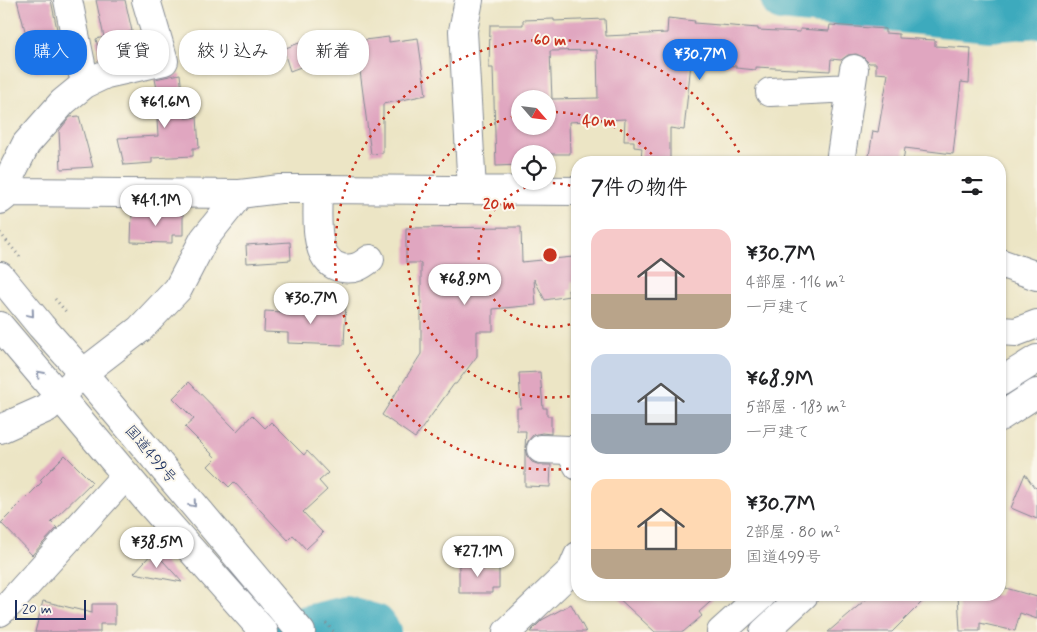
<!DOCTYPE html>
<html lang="ja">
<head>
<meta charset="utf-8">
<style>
	:root { --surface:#fff; --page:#f2f2f2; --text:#202124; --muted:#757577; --accent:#1a73e8 }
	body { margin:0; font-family:Mynerve,"Klee One",sans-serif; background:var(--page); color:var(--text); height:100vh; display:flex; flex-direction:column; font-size:19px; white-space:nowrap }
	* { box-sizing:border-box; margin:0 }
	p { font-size:16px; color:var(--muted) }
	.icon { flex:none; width:28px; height:28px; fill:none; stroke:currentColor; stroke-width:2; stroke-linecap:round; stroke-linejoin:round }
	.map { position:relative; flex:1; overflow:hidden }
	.side { position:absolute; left:571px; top:156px; width:435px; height:445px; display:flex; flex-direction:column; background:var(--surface); border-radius:20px; box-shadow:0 1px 4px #0004 }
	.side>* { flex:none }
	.top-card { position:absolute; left:15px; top:30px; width:475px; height:45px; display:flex; gap:10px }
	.needle { width:32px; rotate:118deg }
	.buttons { position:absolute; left:511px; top:90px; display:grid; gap:10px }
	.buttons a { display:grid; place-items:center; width:45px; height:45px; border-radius:50%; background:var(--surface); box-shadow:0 1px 4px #0004; font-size:25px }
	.scale { position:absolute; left:15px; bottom:12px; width:71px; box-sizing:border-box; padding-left:5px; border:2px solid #1b2f5e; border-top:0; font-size:14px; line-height:18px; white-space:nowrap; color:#1b2f5e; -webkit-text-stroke:4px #fbf7ec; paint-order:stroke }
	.price { position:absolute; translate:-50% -42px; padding:0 11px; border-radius:18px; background:#fff; color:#222; font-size:16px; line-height:32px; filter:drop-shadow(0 1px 2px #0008) }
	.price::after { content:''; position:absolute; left:50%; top:30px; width:15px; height:11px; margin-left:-8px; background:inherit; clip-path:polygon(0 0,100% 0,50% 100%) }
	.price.current { background:var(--accent); color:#fff }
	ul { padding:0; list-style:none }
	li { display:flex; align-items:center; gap:15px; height:125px; padding:0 20px }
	li span { display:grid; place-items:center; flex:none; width:140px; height:100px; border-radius:15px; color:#555 }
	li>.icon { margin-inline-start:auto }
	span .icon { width:60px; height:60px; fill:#fffc; stroke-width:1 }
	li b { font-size:21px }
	h2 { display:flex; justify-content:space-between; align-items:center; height:60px; padding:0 20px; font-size:21px }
	.chip { padding:0 18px; border-radius:20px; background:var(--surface); box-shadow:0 1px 4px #0004; font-size:18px; line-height:45px }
	.chip.current { background:var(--accent); color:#fff }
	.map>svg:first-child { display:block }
</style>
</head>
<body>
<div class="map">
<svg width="1037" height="632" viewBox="0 0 1037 632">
	<rect width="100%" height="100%" fill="#fbf7ec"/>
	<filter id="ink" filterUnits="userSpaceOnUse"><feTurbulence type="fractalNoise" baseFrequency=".02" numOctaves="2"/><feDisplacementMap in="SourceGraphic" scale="10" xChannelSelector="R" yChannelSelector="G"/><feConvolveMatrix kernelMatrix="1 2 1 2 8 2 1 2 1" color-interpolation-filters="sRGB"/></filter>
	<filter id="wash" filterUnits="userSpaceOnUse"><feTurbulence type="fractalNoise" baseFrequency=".0096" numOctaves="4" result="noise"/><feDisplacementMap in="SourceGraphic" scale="20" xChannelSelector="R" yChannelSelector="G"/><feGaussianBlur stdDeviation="1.12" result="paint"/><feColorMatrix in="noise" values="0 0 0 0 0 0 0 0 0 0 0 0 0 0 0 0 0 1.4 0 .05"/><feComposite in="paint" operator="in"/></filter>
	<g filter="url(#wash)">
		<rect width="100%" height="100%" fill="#ece5c5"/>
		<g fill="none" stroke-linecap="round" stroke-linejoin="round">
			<path stroke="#3eaabd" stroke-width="42" d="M782,0L990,21L1037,17
				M281,632L346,617L375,625L380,632"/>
		</g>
		<g id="blocks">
			<path fill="#e0a6c0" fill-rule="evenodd" d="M17,0H51L62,54L57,55L58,60L53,69L36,73Z
				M96,0H125L132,31L126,33L131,51L100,58L96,39L104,37Z
				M668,18L695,21L694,23L758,28V30L800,32V29L829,31L830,25L885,29V33L899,34V38L935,40V46L971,48L969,83L961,82L953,154L905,148L903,162H868L873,131L878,132L888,74L876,73V63H869L863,57L856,54L848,55L841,60L831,59L830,71L756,67V70L736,68V66L691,63L684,130L670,128V159H641L642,148L634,147V141H624L625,119L569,122L570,154H520V165L496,166L493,68H489L490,25H523V20L554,19V21L605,19L606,36L667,33ZM597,50L598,98L552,99L550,51ZM520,99H548V126H520Z
				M389,37V42L418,38L426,95L383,104V153L371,154L356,41Z
				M310,39L319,60L290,71L283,49Z
				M180,74L185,118L197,117L199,148H193V156L152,158V163L124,165L118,138L158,136L157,120L163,119L155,79Z
				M79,116L93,167L61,169L59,131L70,117Z
				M132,213L183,214V235H172V243L131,242Z
				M521,227L522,262L573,257L576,282H571L572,290H568L569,296L545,300L534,279L536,305L493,309V331H477V356L456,384H454L415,438L382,415L421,354V263H406V228Z
				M290,242L291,260L247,263L246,245Z
				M318,301L346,303L344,345L288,343V333L264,332L265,311L317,314Z
				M540,372L543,408H547V416H551V434L542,433L533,435L528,441L525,448L526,431H517V408H521L519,373Z
				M189,382L237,431L252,415L265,428L271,422L304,455L307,451L328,473L319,481L327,490L303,512L323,533L306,549L293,535L288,540L234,482L229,487L208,466L216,458L185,427L194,419L173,398Z
				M525,449L527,456L532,462L540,465H551L550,487L525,486Z
				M65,455L92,482L51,522L57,528L32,555L1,523L42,482L40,480Z
				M1025,474L1034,487L1037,488V519L1011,508Z
				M154,551L182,582L134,573Z
				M459,563H484V567L499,568V588H492V593H459Z
				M1002,587L1037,597V619L1020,613L1015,631L980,623V631H960L958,595H1000Z
				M615,595H718L699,612L702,616L683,632H655Z
				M871,595H929L892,632H828Z
				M43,601L92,613V604H115V624H100V632H35Z
				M571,604L586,632H530L542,620Z"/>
		</g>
	</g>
	<g filter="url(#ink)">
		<use href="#blocks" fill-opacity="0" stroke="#848a92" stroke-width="1"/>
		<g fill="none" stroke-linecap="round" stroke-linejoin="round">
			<g stroke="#848a92" stroke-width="30">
				<path id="minor" d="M68,0L85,84
					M469,0L463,31L472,190
					M770,92L851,88
					M840,162L854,69
					M318,189C318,212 311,262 342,268C355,270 361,266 370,259
					M10,192V176L26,144L63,102L85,84L106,74L164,61L146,0
					M0,200L10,192L240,194
					M1000,263L1037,276
					M1000,331L1016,332L1037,324
					M0,429L47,408L83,373L140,329L178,289L204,239L240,194L280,189H318L578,191
					M541,449L569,450L578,466
					M0,612L12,601L126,475
					M507,632L572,570L578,556"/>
			</g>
			<g stroke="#848a92" stroke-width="30">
				<path id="major" d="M1000,382L1037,359
					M1000,417L1037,393
					M721,632L762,595
					M764,632L804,595"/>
			</g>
			<g stroke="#848a92" stroke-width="30">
				<path id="highway" d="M0,276L41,326L83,373L301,632
					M0,326L147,500L264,632"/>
			</g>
			<path stroke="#848a92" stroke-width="3" stroke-dasharray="1 4" stroke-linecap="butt" d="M0,233L20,257
				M55,299L67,313
				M326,623L334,632"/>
			<use href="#minor" stroke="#fff" stroke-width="28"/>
			<use href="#major" stroke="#fff" stroke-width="28"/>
			<use href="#highway" stroke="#fff" stroke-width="28"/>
		</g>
		<defs><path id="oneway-chevron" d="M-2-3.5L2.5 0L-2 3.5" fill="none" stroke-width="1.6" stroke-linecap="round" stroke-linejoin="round" transform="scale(1.25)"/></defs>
		<g stroke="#8d97ae">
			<use href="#oneway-chevron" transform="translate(31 314) rotate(50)"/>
			<use href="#oneway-chevron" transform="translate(40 374) rotate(-131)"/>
			<use href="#oneway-chevron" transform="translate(193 504) rotate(50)"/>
		</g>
	</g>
	<g fill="none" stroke="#c8321e" stroke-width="2.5" stroke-dasharray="2.5 5">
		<path d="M577 322A72 72 0 1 1 577 188"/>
		<path d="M577 395A143 143 0 0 1 519 115M548 112A143 143 0 0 1 659 162"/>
		<path d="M576 468A215 215 0 1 1 744 162"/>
	</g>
	<g text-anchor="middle" stroke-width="4" stroke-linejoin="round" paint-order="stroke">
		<g font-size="15" fill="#1b2f5e" stroke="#fbf7ec">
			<text transform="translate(151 454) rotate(50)" y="5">国道499号</text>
		</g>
	</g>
	<circle cx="550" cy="255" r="8" fill="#c8321e" stroke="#fbf7ec" stroke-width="2.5"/>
	<g font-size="15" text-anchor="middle" font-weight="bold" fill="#c8321e" stroke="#fbf7ec" stroke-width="4" stroke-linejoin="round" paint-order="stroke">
		<text x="550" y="45">60 m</text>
		<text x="599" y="126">40 m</text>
		<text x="499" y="209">20 m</text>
	</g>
</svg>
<div class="buttons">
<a><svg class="needle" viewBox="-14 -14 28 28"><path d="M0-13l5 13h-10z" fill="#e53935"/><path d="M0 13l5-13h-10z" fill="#757577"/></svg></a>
<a><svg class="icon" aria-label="locate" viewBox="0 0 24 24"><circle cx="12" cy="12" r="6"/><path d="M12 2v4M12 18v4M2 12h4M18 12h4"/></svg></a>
</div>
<div class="scale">20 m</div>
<b class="price current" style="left:700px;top:81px">¥30.7M</b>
<b class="price" style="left:165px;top:129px">¥61.6M</b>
<b class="price" style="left:156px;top:227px">¥41.1M</b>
<b class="price" style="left:465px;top:306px">¥68.9M</b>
<b class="price" style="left:311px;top:325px">¥30.7M</b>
<b class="price" style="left:157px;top:569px">¥38.5M</b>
<b class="price" style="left:478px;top:578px">¥27.1M</b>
<div class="top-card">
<a class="chip current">購入</a>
<a class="chip">賃貸</a>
<a class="chip">絞り込み</a>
<a class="chip">新着</a>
</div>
<section class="side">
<h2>7件の物件<svg class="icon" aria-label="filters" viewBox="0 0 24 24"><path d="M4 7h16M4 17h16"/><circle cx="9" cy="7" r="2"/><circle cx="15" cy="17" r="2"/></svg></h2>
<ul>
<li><span style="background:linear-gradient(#f6c9c9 65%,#b9a48a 0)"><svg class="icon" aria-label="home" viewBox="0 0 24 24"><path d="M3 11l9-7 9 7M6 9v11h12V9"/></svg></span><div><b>¥30.7M</b><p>4部屋 · 116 m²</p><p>一戸建て</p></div></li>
<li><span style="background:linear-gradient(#c9d6e8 60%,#9aa5b1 0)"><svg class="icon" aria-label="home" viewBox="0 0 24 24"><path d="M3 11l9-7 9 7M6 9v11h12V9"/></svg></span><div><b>¥68.9M</b><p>5部屋 · 183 m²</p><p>一戸建て</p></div></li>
<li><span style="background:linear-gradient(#ffd9b3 70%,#b9a48a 0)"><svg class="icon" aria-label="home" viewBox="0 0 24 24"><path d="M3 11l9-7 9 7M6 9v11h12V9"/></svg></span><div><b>¥30.7M</b><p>2部屋 · 80 m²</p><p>国道499号</p></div></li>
</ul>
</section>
</div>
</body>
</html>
